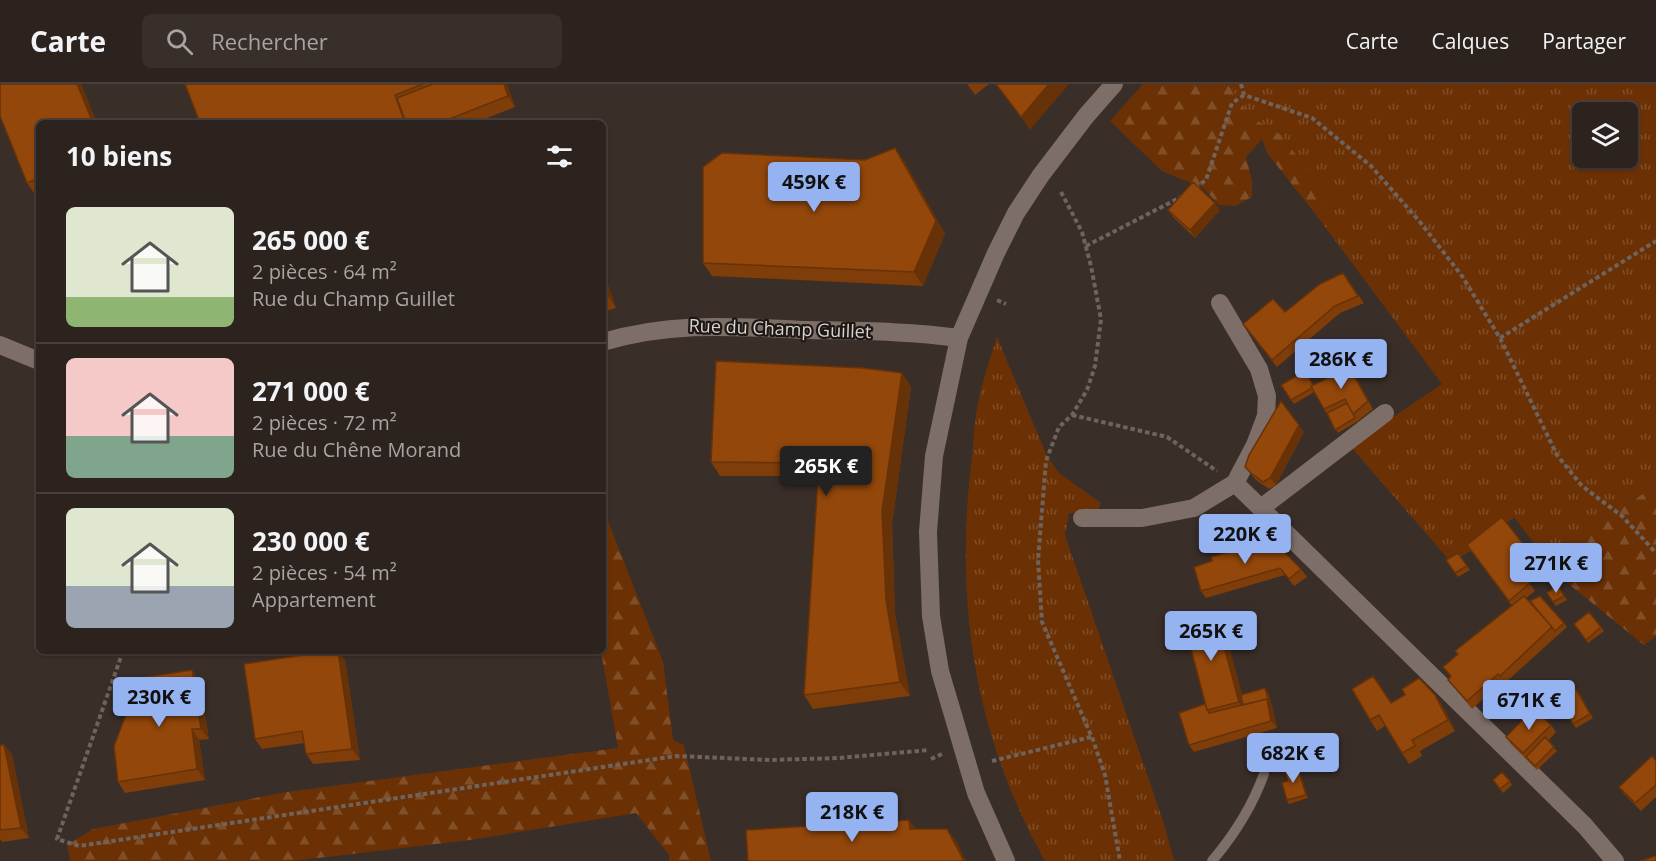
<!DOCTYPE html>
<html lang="fr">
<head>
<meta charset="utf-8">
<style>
	:root { --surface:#2c221e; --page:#382f2b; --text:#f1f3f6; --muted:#a6a4a4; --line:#483f3c; --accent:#95b2f1 }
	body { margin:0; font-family:"Open Sans",sans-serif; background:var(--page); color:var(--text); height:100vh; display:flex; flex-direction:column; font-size:22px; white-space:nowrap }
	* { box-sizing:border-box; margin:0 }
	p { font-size:20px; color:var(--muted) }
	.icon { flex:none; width:33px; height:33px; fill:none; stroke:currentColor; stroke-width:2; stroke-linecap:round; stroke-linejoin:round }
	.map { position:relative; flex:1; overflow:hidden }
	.drawer { position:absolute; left:36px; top:36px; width:570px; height:534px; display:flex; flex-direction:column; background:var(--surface); border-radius:9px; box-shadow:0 2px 4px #0004,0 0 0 2px var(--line) }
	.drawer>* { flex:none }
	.controls { position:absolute; left:1572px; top:18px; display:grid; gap:12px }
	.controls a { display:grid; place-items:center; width:66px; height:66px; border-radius:9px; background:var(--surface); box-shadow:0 2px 4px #0004,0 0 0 2px var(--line); font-size:30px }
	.price { position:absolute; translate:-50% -51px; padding:0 14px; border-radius:6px; background:var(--accent); color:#111; font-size:20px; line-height:39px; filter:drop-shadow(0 2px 3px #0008) }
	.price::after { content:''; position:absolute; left:50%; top:36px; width:18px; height:14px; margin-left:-9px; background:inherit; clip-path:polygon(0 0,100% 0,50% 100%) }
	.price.on { background:#222; color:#fff }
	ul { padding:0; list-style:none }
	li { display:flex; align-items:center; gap:18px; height:150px; padding:0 30px }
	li+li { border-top:2px solid var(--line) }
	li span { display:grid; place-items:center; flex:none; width:168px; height:120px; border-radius:9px; color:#555 }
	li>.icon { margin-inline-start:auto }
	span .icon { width:72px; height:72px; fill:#fffc; stroke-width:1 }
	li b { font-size:26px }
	h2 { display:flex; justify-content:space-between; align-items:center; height:72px; padding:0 30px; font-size:26px }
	header { display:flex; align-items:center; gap:36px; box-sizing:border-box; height:84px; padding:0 30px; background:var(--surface); border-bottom:2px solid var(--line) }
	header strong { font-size:28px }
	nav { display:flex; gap:33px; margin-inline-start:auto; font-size:21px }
	.search { width:420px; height:54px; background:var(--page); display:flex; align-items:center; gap:15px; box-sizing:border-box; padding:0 21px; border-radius:9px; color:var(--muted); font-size:22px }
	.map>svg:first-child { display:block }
</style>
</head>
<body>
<header>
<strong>Carte</strong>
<div class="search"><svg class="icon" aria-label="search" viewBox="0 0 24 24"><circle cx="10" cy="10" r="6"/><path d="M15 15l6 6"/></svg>Rechercher</div>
<nav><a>Carte</a><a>Calques</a><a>Partager</a></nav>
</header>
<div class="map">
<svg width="1656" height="777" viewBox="0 0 1656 777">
	<defs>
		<pattern id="grass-tufts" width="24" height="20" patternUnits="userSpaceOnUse" patternTransform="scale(1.5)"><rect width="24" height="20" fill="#6b3105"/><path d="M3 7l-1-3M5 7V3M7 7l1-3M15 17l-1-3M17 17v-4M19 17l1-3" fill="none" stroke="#804e28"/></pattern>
		<pattern id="forest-firs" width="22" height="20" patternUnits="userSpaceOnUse" patternTransform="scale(1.5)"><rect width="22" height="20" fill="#6b3105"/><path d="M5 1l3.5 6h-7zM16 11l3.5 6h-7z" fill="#804e28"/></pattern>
	</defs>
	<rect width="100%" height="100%" fill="#3a2e28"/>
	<path fill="url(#grass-tufts)" fill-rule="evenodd" d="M1228,0H1656V401L1593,444L1560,493L1514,433L1471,467L1450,477L1350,362L1442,300L1317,132L1332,118L1281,51L1250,32ZM1582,28H1628V74H1582Z
		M997,253L1047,372L1059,389L1101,419L1096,430L1069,429L1065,451L1164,740L1174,777H1045C974,651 954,516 972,373C974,352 975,330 980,310C984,291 991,272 997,253Z"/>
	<path fill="url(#forest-firs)" d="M1143,0H1228L1250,32L1281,51L1332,118L1317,132L1267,69L1262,55L1246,73L1252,97V113L1235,122L1219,121L1203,104L1162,87L1110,37Z
		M1656,401V552L1644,561L1560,493L1593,444Z
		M603,424L663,578L673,656L684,661L711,777H669V771L636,729L470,756L293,777H70L67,761L93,745L287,708L618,664L601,567Z"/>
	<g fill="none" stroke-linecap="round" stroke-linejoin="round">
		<path stroke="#6e635d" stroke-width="4" stroke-dasharray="4.5 3" stroke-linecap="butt" d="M1241,0L1244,11L1312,34L1371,82L1420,138L1462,192L1500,254L1557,371L1582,402L1622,432L1656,469
			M1195,104L1206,96L1232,19L1244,11
			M1061,108L1082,148L1091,182L1101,235L1095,282L1087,306L1072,331L1059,343L1046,377L1038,476L1042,538L1093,656L1105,691L1120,777
			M1086,162L1181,113
			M997,216L1006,220
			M1500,254L1656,157
			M1072,331L1167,353L1217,387
			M123,567L57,755L79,762L676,672L770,676L839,674L929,666
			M931,675L944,669
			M992,677L1091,653"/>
		<path stroke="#7d6f67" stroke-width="10" d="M1212,777C1235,750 1252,723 1264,690"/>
		<path stroke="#7d6f67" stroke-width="18" d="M603,258C673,237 736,243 808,246C858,247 909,247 959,254
			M0,261L39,277
			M1235,399L1585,742L1615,777
			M1261,424L1385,329
			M1082,434H1142L1194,424L1235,399L1255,361L1266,332L1267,312L1259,285L1220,219
			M1006,777L976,709L940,587L931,532L928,448L934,372L959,254L996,169L1016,129L1041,91L1086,32L1114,0"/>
	</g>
	<path fill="#7e3d09" d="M0,0H81L97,39H39V111L36,112L27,99L0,32Z
		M185,0H507L515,23L474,39H200Z
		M967,0H989L975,11Z
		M865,76L904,77L945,150L923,202L712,192L703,179Z
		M1168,126H1220L1195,154L1173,133Z
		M603,187L616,224L603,228Z
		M1343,189L1364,219L1340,229L1277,283L1243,240L1285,228Z
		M1347,279L1352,286L1373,325L1358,337L1338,349L1314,308L1294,320L1281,301L1314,300L1334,291Z
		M902,289L911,303L892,440L895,529L910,612L813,625L804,611L818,392H720L711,378Z
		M1281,317L1304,348L1276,401L1269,405L1256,396L1245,383Z
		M1502,433L1528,467L1515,478L1535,507L1526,514L1531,519L1564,539L1567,543L1505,599L1503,597L1472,625L1448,596L1451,593L1443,583L1458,571L1455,567L1512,522L1467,461Z
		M1458,469L1470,486L1458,493L1446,476Z
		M1212,477L1301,485L1307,493L1294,502L1285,491L1206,514L1201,507Z
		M1558,501L1567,516L1556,522L1547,509Z
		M1589,528L1604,547L1588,559L1574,540Z
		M1215,529L1223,540L1242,611L1268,608L1272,622L1277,644L1194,668L1189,661L1205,620Z
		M345,576L360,676L313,680L306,670L304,659L262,665L255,655Z
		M192,586L199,597L209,655L199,656L205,696L125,709L118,698Z
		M1577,605L1593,634L1576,644L1573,640Z
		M1435,611L1442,621L1455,647L1420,667L1422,672L1409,680L1385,642L1377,647L1370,636L1391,619Z
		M1551,641L1556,648L1548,657L1557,667L1537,686L1511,660L1506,653Z
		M0,661H4L12,671L29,754L2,758L0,755Z
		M1656,677V713L1641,727L1624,710L1619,703Z
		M1299,685L1308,714L1289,720L1287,716L1288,697Z
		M1493,696L1510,697L1512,701L1503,709Z"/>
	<path fill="#673208" d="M77,0H81L97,39H93Z
		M504,0H507L515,23L508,12Z
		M1049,0H1069L1030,46L1021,33Z
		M895,64L904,77L945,150L923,202L914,188Z
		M1215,119L1220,126L1195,154L1190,146Z
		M603,187L616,224L606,210L603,201Z
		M1347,279L1352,286L1373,325L1368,317Z
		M902,289L911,303L892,440L895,529L910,612L900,598L886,516L882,427Z
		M1299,341L1304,348L1276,401L1270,394Z
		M1215,529L1223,540L1246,625H1244L1239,618Z
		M338,567L345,576L360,676L352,665Z
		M192,586L199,597L209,655L201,645Z
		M1265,604L1268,608L1272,622L1277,644L1271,637Z
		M1435,611L1442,621L1455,647L1448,636Z
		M192,645L199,656L205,696L197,685Z
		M4,661L12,671L29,754L21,744Z
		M1297,681L1299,685L1308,714L1306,711Z
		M909,736L919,749L910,745Z
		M947,745L957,758L966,777H964Z"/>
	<path fill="#93470b" stroke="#673208" stroke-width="1.5" d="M0,0H77L93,39H39V94L27,99L0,32Z
		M185,0H423L395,11L405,39H200Z
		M433,0H504L508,12L439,39H406L397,14Z
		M996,0H1049L1021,33Z
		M895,64L936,137L914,188L703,179V83L722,69L865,76Z
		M1193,98L1215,119L1190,146L1168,126Z
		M1343,189L1358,212L1335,222L1272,276L1243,240L1273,215L1285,228L1320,200Z
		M603,201L606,210L603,211Z
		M716,277L863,284L902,289L882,427L886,516L900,598L804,611L819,379L711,378Z
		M1347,279L1368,317L1353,330L1345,315L1324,325L1311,302L1334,291L1331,287Z
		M1305,287L1313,301L1311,302L1312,304L1291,316L1281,301Z
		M1281,317L1299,341L1270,394L1263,398L1251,389L1245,383L1249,371Z
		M1347,319L1355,334L1335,346L1327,329Z
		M1502,433L1523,460L1510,471L1530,499L1509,517L1467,461Z
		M1271,455L1301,485L1289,495L1280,484L1201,507L1194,483L1212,477L1211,473Z
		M1458,469L1467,482L1455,489L1446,476Z
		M1558,501L1564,512L1553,518L1547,509Z
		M1524,512L1552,543L1500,592L1498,590L1467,617L1448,596L1451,592L1443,583L1458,570L1455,567Z
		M1540,512L1564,539L1555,547L1530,517Z
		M1589,528L1601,543L1586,556L1574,540Z
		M1215,529L1239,618L1207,626L1184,538Z
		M329,567H338L352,665L306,670L302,647L255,655L244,580Z
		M192,586L201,645H192L197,685L118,698L114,662L140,594Z
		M1373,592L1391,619L1405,611L1402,605L1419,594L1435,611L1448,636L1412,656L1415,662L1402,669L1379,631L1370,636L1352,605Z
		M1574,602L1590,630L1573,640L1557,612Z
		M1265,604L1269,618L1267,615L1243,621L1241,611Z
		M1267,615L1271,637L1189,661L1179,629L1205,620L1207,626H1208L1209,629Z
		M1534,624L1551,641L1523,669L1506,653Z
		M1545,653L1554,663L1535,682L1526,673Z
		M0,661H4L21,744L0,746Z
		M1652,672L1656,677V701L1635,719L1619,703Z
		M1297,681L1306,711L1287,716L1282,699L1288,697L1284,685Z
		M1502,688L1510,697L1500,705L1493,696Z
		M909,736L910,745H947L964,777H748L746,746Z
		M1656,772V777H1640Z"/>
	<g text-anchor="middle" stroke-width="4.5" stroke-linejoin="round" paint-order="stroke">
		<g font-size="18" fill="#dad2cd" stroke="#1d1815">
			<text transform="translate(780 245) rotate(2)" y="6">Rue du Champ Guillet</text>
		</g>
	</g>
</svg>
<div class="controls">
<a><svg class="icon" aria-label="layers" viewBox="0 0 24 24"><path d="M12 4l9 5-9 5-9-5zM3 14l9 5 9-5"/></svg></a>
</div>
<b class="price" style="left:814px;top:129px">459K €</b>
<b class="price" style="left:1341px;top:306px">286K €</b>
<b class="price on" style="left:826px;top:413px">265K €</b>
<b class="price" style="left:1245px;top:481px">220K €</b>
<b class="price" style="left:1556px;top:510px">271K €</b>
<b class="price" style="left:1211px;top:578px">265K €</b>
<b class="price" style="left:159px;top:644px">230K €</b>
<b class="price" style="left:1529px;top:647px">671K €</b>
<b class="price" style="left:1293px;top:700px">682K €</b>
<b class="price" style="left:852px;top:759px">218K €</b>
<section class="drawer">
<h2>10 biens<svg class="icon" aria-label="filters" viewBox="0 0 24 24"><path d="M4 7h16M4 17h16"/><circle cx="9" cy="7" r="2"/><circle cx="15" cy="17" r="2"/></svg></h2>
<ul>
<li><span style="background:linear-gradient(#dfe7d0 75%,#8fb573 0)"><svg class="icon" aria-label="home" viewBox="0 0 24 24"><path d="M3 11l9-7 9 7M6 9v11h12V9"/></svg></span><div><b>265 000 €</b><p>2 pièces · 64 m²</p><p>Rue du Champ Guillet</p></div></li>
<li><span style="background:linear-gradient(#f6c9c9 65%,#7fa58c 0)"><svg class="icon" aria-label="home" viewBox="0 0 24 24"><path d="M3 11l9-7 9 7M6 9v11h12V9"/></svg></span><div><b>271 000 €</b><p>2 pièces · 72 m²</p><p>Rue du Chêne Morand</p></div></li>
<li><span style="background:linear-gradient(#dfe7d0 65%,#9aa5b1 0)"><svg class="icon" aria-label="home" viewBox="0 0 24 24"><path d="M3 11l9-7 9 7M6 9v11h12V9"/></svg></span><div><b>230 000 €</b><p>2 pièces · 54 m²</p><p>Appartement</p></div></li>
</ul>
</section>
</div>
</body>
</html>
